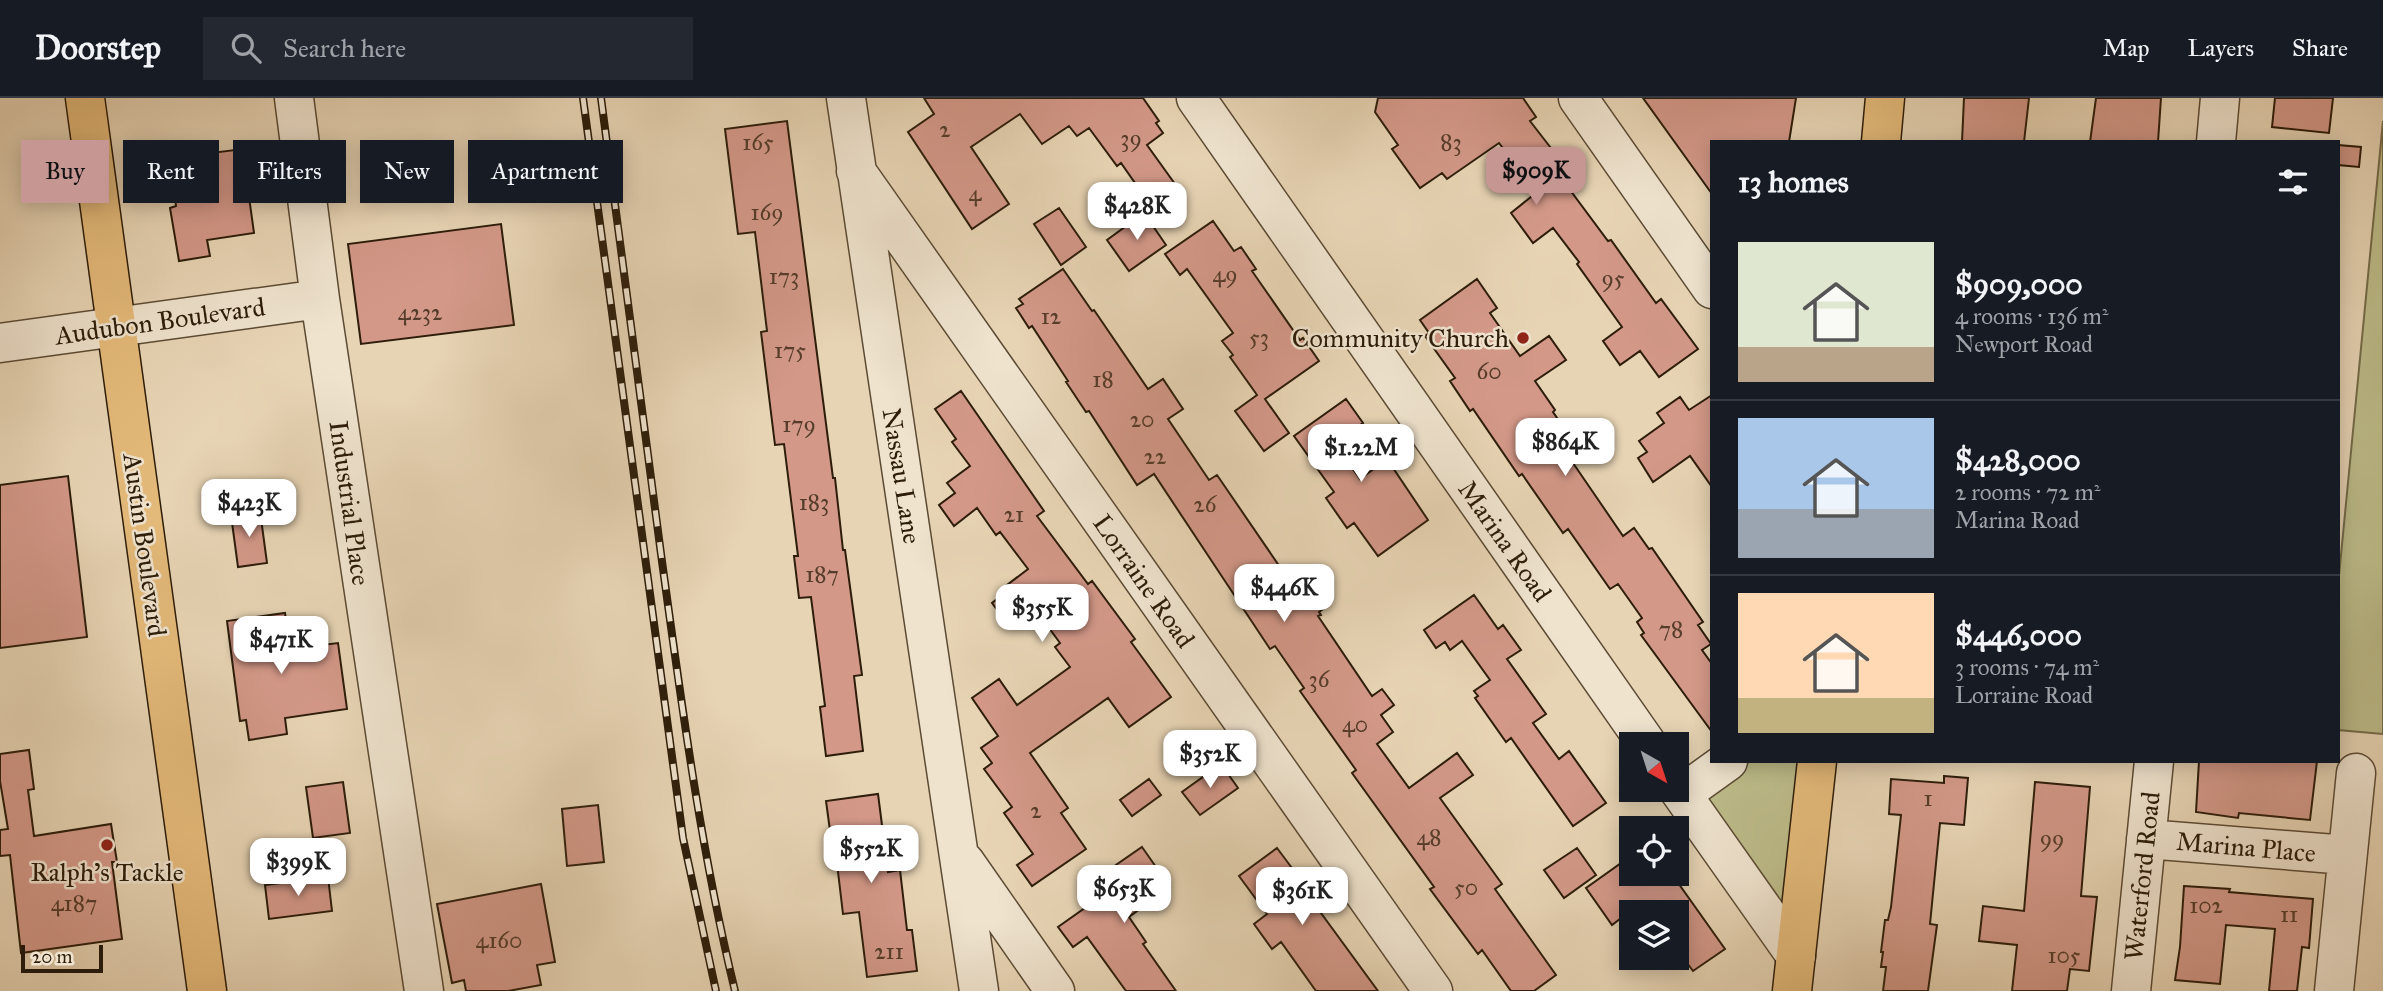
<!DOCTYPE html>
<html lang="en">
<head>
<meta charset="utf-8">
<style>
	:root { --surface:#171b24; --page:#242831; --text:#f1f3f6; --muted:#9ea1a6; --line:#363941; --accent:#c59692 }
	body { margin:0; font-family:"IM FELL Great Primer",serif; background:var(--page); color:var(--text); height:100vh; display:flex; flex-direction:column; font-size:26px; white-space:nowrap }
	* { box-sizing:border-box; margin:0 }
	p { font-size:23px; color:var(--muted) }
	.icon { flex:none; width:38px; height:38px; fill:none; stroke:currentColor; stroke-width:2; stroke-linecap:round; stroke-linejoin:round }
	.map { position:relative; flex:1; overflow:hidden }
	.sheet { position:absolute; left:1710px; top:42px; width:630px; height:623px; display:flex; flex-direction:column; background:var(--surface); border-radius:0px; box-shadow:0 4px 18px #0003 }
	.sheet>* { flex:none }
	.banner { position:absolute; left:21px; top:42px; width:665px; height:63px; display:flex; gap:14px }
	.needle { width:46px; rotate:141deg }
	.buttons { position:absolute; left:1619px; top:634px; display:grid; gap:14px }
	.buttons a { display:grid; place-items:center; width:70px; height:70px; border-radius:0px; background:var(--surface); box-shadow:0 4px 18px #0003; font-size:35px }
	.scale { position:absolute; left:21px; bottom:18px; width:82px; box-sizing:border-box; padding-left:7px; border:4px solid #2d1d0a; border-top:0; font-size:19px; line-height:24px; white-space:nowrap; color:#2d1d0a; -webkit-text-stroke:5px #efe3ce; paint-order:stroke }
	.price { position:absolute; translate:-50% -60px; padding:0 16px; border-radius:14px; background:#fff; color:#222; font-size:23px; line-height:46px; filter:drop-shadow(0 2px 4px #0008) }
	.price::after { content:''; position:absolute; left:50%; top:42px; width:21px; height:16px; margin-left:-10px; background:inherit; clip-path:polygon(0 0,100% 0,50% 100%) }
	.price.selected { background:var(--accent); color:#111 }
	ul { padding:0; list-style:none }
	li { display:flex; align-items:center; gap:21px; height:175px; padding:0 28px }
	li+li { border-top:2px solid var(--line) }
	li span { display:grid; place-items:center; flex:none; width:196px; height:140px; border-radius:0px; color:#555 }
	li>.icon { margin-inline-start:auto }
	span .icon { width:84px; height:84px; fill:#fffc; stroke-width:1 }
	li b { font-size:30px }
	h2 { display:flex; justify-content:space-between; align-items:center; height:84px; padding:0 28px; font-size:30px }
	.tag { padding:0 24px; border-radius:0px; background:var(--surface); box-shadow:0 4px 18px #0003; font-size:24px; line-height:63px }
	.tag.selected { background:var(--accent); color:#111 }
	header { display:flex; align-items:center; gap:42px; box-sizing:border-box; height:98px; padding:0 35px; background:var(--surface); border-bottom:2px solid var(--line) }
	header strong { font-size:33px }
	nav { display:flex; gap:38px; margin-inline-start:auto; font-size:24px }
	.search { width:490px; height:63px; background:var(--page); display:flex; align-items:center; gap:18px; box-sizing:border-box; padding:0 24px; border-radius:0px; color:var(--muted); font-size:26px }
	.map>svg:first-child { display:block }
</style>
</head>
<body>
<header>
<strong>Doorstep</strong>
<div class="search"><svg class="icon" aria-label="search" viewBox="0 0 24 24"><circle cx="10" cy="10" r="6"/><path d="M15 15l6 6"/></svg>Search here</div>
<nav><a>Map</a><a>Layers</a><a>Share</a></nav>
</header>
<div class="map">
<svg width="2383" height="893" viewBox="0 0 2383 893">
	<rect width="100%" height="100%" fill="#e7d4b4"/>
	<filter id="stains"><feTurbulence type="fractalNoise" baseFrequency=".00286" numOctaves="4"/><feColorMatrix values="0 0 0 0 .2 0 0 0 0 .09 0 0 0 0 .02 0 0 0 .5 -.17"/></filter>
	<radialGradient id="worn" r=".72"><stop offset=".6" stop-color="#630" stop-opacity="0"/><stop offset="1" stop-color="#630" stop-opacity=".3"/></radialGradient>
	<path fill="#bcbb89" stroke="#746c4a" stroke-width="2" d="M2383,23V636L2338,632V488Z
		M1746,663H1807L1788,829L1694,699Z"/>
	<path fill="#d39888" stroke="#2d1d0a" stroke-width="2" d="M924,0H1143L1159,23L1156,25L1163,35L1147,47L1175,86L1149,105L1121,65L1117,68L1089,30L1077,38L1069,28L1042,46L1020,16L971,49L1009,106L972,131L908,34L934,16Z
		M1378,0H1523L1536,19L1530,23L1561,63L1553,69L1608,143L1611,142L1656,205L1661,201L1698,251L1659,279L1640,253L1620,267L1603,243L1622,229L1577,166L1579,164L1553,130L1533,145L1511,115L1537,94L1499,45L1447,81L1442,75L1420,90L1392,51L1398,47L1375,14Z
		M1643,0H1796L1789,44H1712V96Z
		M1964,0H2029L2024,44H1962Z
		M2096,0H2161L2158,44H2090Z
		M2275,0H2333L2329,35L2272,29Z
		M787,23L833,380H835L843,452H845L862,577L854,578L863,653L826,658L820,609L825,608L811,499L799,500L794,458H798L784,346L775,347L761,234L767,233L755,134L738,136L725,31Z
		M2338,47L2361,49L2359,69L2338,67Z
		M243,51L246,77L255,76L258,98L249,99L254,135L207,142L210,158L179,163L170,110L176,108L170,60Z
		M1059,110L1086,149L1061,167L1034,126Z
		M1144,115L1166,147L1129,173L1107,142Z
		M1213,123L1234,153L1241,149L1256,171L1252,173L1300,242L1303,240L1319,263L1265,301L1289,335L1264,353L1235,313L1257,297L1230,259L1233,257L1222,243L1233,235L1187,171L1180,177L1165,156Z
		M501,126L514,227L361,246L348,146Z
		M1063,171L1092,213L1094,212L1148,291L1163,281L1183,311L1168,321L1209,382L1217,377L1295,491L1300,487L1306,495L1316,488L1329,507L1319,514L1321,517L1318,518L1372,598L1382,591L1394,607L1381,617L1393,634L1377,646L1409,690L1457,655L1473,677L1440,700L1502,786L1495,791L1556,877L1534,893H1511L1482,852L1478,856L1430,791L1434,789L1352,675L1356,672L1300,593L1304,590L1275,548L1270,551L1154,376L1137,387L1089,313L1086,314L1066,284L1068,283L1032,228L1029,230L1016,210L1023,206L1019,201Z
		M1477,181L1497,210L1490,215L1520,258L1549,238L1566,262L1535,283L1555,312L1553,314L1583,357L1573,365L1623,438L1634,430L1649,451L1652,450L1703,524L1698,527L1711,546L1702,552L1712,566V634L1641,537L1644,535L1637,524L1642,520L1618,486L1610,491L1568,431L1563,435L1522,376L1519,378L1473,311L1470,313L1450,283L1455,280L1425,238L1429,235L1420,222Z
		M961,293L1044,413L1037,418L1088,486L1092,483L1135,541L1131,544L1171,599L1129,629L1108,600L1030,655L1068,710L1061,715L1086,751L1032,788L1017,767L1033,756L1004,715L1012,709L984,671L992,665L981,650L998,638L972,600L999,581L1017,607L1070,569L1055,549L1060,545L1035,511L1010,529L992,505L1010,491L1007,487L1028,471L1000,434L996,437L977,410L954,428L939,407L955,395L947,385L970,368L952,344L956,341L935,311Z
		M1712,297V389L1690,358L1653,384L1638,360L1647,354L1639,343L1664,325L1657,315L1680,299L1689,312Z
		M1346,301L1363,325L1334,345L1360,381L1387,361L1428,422L1378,458L1354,425L1347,430L1326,400L1334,394L1294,338Z
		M68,378L87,539L0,550V387Z
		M260,413L267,465L238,469L231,417Z
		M1474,497L1498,531L1503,527L1521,552L1507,561L1546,616L1533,625L1559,661L1569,653L1606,705L1573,728L1511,640L1506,644L1475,600L1478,598L1474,593L1490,582L1462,543L1450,552L1445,544L1436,550L1424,532Z
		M285,515L290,551L338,545L347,611L285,620L287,636L249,642L246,622L240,623L227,523Z
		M29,652L34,691L28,692L34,738L111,726L117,764H112L122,841L21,855L10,757L0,758V732L8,731L0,683V656Z
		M2199,663H2317L2310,722L2239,715L2238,720L2196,714Z
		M1221,666L1238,690L1200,717L1182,694Z
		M1944,678L1968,680L1964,727L1940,725L1930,826L1937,827L1928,893H1883L1886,869H1881L1883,854H1881L1885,822H1888L1891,809L1901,717L1889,716L1891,681L1944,685Z
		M1149,681L1161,697L1132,718L1120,702Z
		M343,684L350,735L313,740L306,689Z
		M2035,684L2090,689L2081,798L2097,799L2089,873L2070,871L2067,893H2012L2017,847L1979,843L1983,808L2024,813Z
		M878,696L888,774L900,772L907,832H912L917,873L867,879L859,814L843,816L834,740H831L826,703Z
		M598,707L604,764L567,768L562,711Z
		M1142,749L1170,789L1129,819L1146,844L1143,846L1176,893H1126L1087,839L1073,849L1058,829L1123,783L1113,769Z
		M1277,750L1324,813L1321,815L1378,893H1316L1281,844L1272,851L1254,826L1267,816L1239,778Z
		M1577,750L1596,777L1564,800L1544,772Z
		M1631,758V775H1671L1725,851L1693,873L1676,850V814H1629L1612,827L1586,790Z
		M328,779L332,813L269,821L265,787Z
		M541,786L555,864L537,867L541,887L508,893H466L464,882L452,885L437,806Z
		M2184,788L2230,791L2229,794L2313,801L2309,850L2302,849L2297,893H2269L2275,831L2226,827L2220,886L2175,882L2180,849Z"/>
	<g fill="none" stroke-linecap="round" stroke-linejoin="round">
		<g stroke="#5c4b34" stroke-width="41">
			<path id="minor" d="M294,0L320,201L424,893
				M846,0L979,893
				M1196,0L1647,646
				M1578,0L1712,191
				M2216,44L2220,0
				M856,73L1433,893
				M0,245L320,201
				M1676,688L1796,858
				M1682,696L1728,663
				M2146,741L2347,757
				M965,764L1055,893
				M2131,893L2154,663
				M2334,893L2356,675"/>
		</g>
		<g stroke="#2d1d0a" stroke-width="41">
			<path id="major" d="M85,0L207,893
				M1881,44L1885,0
				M1792,893L1817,663"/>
		</g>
		<use href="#minor" stroke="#efe3ce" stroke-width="38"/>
		<use href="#major" stroke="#e4ba7a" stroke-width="38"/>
		<g stroke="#2d1d0a" stroke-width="8">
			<path id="rail" d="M583,0L683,740L716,893
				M601,0C621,152 641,304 661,456C681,602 700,749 735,893"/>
		</g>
		<use href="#rail" stroke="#efe3ce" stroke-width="5" stroke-dasharray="16" stroke-linecap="butt"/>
	</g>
	<g fill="#8f2418" stroke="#efe3ce" stroke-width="2.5">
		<circle cx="1523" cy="240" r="7"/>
		<circle cx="107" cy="747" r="7"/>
	</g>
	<g text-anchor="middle" stroke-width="5" stroke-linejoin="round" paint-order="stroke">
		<g font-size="23" fill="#563c2a">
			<text x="945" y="39">2</text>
			<text x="1131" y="48">39</text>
			<text x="758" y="52">165</text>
			<text x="1451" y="52">83</text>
			<text x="975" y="103">4</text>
			<text x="767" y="122">169</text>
			<text x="1225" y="184">49</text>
			<text x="784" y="186">173</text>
			<text x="1613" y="188">95</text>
			<text x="420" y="222">4232</text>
			<text x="1051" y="226">12</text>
			<text x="1259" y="247">53</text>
			<text x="790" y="260">175</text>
			<text x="1489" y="281">60</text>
			<text x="1103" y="289">18</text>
			<text x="1142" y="329">20</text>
			<text x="799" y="334">179</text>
			<text x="1155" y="366">22</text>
			<text x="814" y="412">183</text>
			<text x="1205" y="414">26</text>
			<text x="1014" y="424">21</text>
			<text x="822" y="484">187</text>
			<text x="1671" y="539">78</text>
			<text x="1319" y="589">36</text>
			<text x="1355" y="634">40</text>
			<text x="1928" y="708">1</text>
			<text x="1036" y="720">2</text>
			<text x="1429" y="747">48</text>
			<text x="2052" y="748">99</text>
			<text x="1466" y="797">50</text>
			<text x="74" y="813">4187</text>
			<text x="2206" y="815">102</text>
			<text x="2289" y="824">11</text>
			<text x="499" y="850">4160</text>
			<text x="889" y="861">211</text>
			<text x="2064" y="865">105</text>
		</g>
		<g font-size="26" fill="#2d1d0a" stroke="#efe3ce">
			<text transform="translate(160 223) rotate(-8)" y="9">Audubon Boulevard</text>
			<text transform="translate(902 378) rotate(81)" y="9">Nassau Lane</text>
			<text transform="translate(350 405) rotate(82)" y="9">Industrial Place</text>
			<text transform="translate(1505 443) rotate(55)" y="9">Marina Road</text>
			<text transform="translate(145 447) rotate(82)" y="9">Austin Boulevard</text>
			<text transform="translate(1144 483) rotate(55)" y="9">Lorraine Road</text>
			<text transform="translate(2246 749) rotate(5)" y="9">Marina Place</text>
			<text transform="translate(2142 778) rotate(-84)" y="9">Waterford Road</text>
		</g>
		<g font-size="26" fill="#2d1d0a" stroke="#efe3ce" text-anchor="end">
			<text x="1509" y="249">Community Church</text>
			<text x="107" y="783" text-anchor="middle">Ralph's Tackle</text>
		</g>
	</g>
	<rect width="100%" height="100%" filter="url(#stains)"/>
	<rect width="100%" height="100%" fill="url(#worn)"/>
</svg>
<div class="buttons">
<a><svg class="needle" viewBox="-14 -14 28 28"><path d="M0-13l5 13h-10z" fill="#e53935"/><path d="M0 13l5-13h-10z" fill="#9ea1a6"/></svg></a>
<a><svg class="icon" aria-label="locate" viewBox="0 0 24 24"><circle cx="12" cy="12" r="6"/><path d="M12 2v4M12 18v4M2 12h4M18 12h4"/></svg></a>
<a><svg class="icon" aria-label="layers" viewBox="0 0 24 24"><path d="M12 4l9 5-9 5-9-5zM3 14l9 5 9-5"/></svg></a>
</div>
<div class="scale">20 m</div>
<b class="price selected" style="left:1536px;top:109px">$909K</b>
<b class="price" style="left:1137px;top:144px">$428K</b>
<b class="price" style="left:1565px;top:380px">$864K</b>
<b class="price" style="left:1361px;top:386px">$1.22M</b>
<b class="price" style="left:249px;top:441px">$423K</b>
<b class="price" style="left:1284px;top:526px">$446K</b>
<b class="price" style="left:1042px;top:546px">$355K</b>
<b class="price" style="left:281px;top:578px">$471K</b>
<b class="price" style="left:1210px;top:692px">$352K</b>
<b class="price" style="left:871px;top:787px">$552K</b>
<b class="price" style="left:298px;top:800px">$399K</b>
<b class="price" style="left:1124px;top:827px">$653K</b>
<b class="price" style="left:1302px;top:829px">$361K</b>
<div class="banner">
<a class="tag selected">Buy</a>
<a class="tag">Rent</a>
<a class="tag">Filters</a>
<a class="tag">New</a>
<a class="tag">Apartment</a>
</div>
<section class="sheet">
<h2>13 homes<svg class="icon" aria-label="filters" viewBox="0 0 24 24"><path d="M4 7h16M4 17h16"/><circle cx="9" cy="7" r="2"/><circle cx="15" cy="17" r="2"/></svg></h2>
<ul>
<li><span style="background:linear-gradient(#dfe7d0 75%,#b9a48a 0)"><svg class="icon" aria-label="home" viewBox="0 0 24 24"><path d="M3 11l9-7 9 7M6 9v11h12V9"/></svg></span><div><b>$909,000</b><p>4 rooms · 136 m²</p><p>Newport Road</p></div></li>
<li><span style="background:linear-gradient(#a9c7e8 65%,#9aa5b1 0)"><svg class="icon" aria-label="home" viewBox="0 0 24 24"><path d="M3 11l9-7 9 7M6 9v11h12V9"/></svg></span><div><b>$428,000</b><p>2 rooms · 72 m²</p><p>Marina Road</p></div></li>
<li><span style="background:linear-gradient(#ffd9b3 75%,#c2b280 0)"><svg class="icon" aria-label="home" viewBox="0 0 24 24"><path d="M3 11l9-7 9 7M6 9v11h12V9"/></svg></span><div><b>$446,000</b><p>3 rooms · 74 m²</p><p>Lorraine Road</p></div></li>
</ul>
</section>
</div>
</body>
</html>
